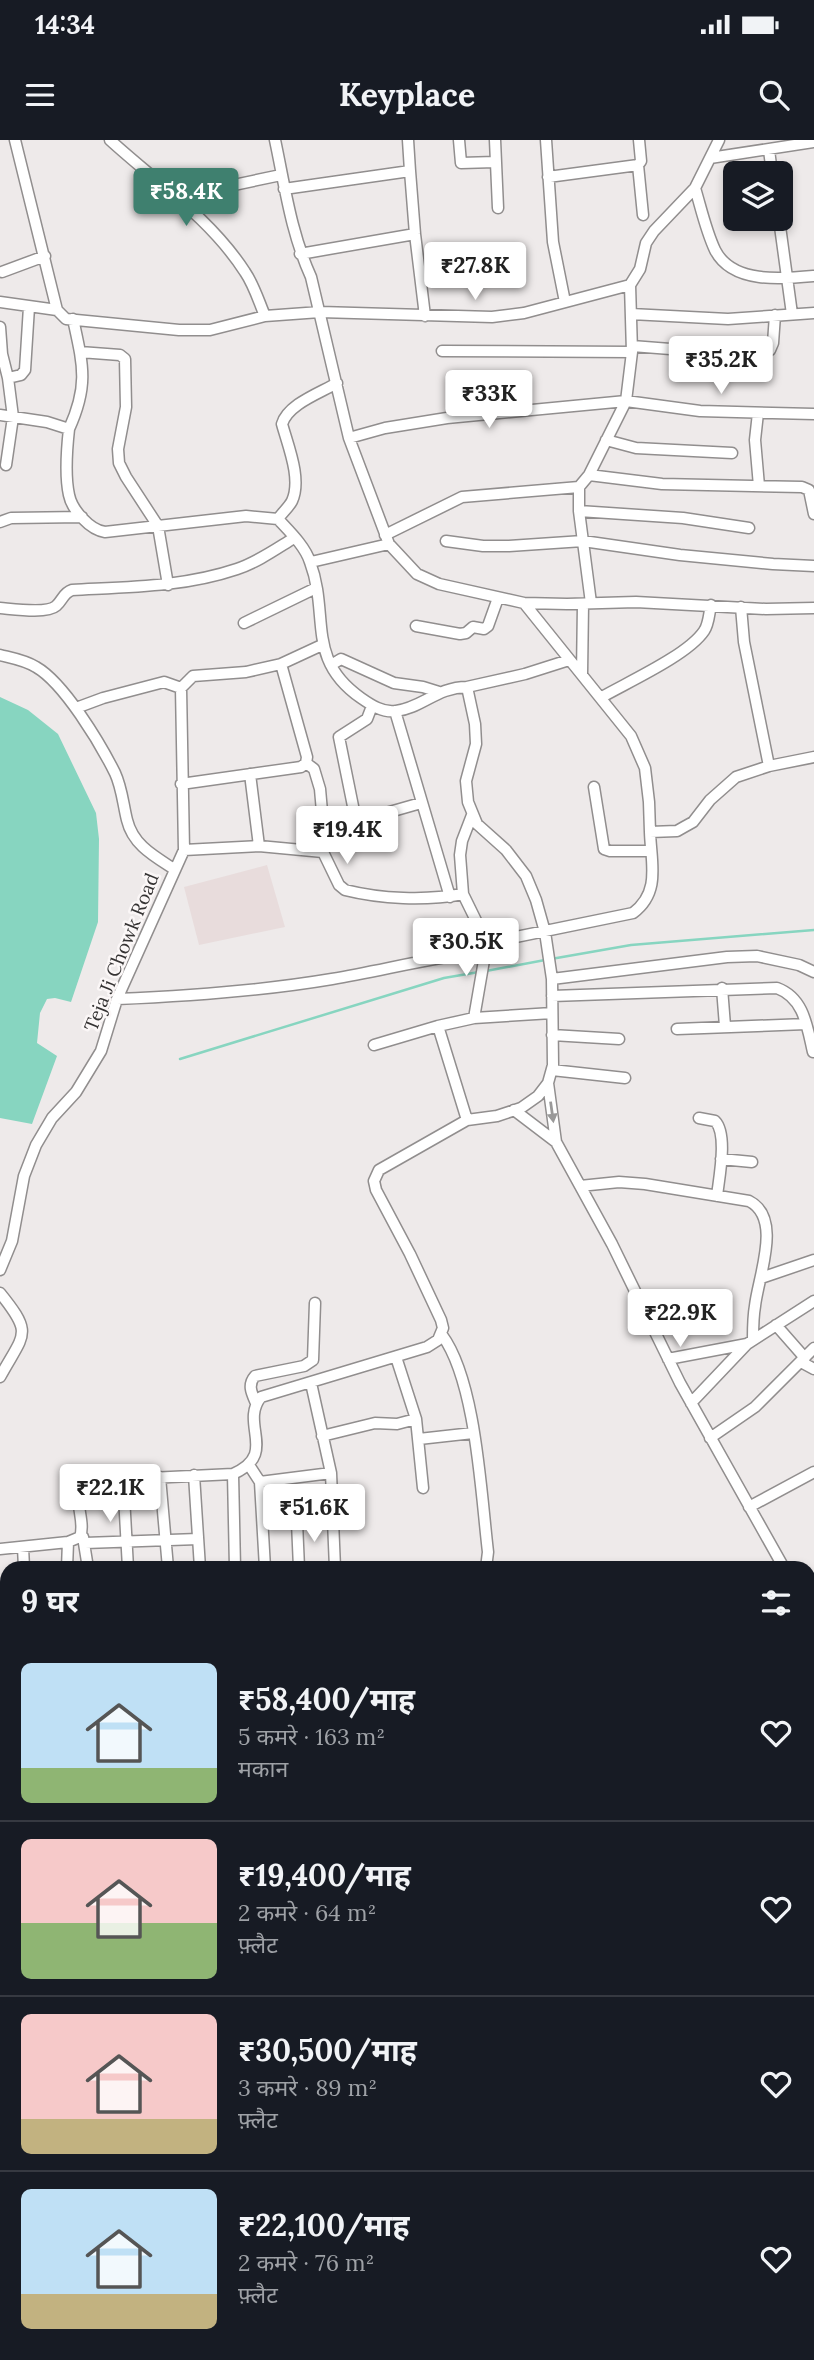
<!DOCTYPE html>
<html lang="hi">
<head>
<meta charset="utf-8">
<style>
	:root { --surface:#171b24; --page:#20242c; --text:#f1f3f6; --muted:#9ea1a6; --line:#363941; --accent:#3f806f }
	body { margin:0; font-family:Lora,"Noto Sans Devanagari",serif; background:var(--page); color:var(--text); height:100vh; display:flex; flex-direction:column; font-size:26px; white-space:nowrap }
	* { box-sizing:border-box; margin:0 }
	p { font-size:23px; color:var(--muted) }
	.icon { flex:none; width:38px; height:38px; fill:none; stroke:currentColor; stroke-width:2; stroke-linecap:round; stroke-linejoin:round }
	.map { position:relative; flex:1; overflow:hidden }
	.panel { position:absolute; left:0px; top:1421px; width:816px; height:800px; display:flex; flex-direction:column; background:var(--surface); border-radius:21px 21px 0 0; box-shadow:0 4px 10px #0003 }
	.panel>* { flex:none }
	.controls { position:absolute; left:723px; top:21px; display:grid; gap:14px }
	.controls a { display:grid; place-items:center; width:70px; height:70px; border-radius:10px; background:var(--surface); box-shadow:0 4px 10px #0003; font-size:35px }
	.price { position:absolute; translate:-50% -60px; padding:0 16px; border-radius:7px; background:#fff; color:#222; font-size:23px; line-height:46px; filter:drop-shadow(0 2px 4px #0008) }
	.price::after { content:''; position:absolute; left:50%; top:42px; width:21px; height:16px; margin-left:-10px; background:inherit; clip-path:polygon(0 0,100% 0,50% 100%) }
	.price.selected { background:var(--accent); color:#fff }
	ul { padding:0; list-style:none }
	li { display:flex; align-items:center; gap:21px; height:175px; padding:0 21px }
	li+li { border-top:2px solid var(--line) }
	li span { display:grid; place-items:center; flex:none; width:196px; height:140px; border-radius:10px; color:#555 }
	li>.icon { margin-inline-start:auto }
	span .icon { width:84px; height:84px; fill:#fffc; stroke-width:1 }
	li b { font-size:30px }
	h2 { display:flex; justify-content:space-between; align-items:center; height:84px; padding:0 21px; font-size:30px }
	.status { display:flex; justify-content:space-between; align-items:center; height:49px; padding:0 35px; background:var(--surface); direction:ltr }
	.status svg { height:19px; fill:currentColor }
	header { display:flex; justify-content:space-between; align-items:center; height:91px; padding:0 21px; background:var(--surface); font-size:32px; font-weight:700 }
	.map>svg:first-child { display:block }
</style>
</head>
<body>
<div class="status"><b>14:34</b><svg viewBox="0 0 49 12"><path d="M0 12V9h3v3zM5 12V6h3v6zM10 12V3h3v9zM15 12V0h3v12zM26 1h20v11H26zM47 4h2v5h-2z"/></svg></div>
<header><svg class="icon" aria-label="menu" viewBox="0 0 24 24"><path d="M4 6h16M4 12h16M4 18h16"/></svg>Keyplace<svg class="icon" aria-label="search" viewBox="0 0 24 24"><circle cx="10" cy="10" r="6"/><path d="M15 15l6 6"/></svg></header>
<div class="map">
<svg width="814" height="2220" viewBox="0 0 814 2220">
	<rect width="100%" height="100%" fill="#eeeaea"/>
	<path fill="#e8dcdc" d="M267,725L285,787L199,805L184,747Z"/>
	<path fill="#87d5c0" d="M0,557L28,570L58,594L96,673L99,699L98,782L71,862L55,858L47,859L40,873L37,903L57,916L32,984L0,978Z"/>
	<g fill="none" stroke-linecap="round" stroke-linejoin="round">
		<path stroke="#87d5c0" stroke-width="2.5" d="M551,819L631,805L814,790
			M486,831L545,820
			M180,919L444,838L479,832"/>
		<g stroke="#918e8e" stroke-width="13">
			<path id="minor" d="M15,0L57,170L66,179L179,190H210L265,176L320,172L492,177L524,173L630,145
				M110,0C156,42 211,79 245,132C254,145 259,162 265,176
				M275,0C285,47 291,93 311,137L349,298L389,404L417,434L439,444L524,463L567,464L636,462L766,469L814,468
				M408,0L410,31
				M459,0L461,23L495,22
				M495,0L498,68
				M546,0L553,102L565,162
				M769,10L772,33
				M710,18L814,2
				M638,25L643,75
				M548,37L638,25L641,21L639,0
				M695,48C701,68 706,91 715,110C732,144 782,139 814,136
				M284,49L410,31L415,94L425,176
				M177,57L281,35
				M779,79L792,174
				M300,114L415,94
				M2,132L45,116
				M0,162L57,170
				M631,174L728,179L814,173
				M0,187L2,214
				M632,206L683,210H770L773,203L775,175
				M442,211L632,212
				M80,212L120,215L125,219L126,267L118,309L119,323L126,337L158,386L168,445
				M0,214H2L8,238L13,277L6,325
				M8,238L21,235L25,230L29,167
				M758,273L755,300L759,346
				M0,275L47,282L69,289C67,307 65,337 69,355C72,370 90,390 105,392L246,376L278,379C289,391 305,406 310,422C330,475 305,519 361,558C371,565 383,573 396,571C422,568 437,547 467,547L475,584L476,604L466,641L468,662L477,684L506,710L526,736L536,760L545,792L552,839L553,925L548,943L538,956L521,968L497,976L467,980L379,1030L374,1041L376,1050L410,1114L441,1180L443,1188L438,1200L427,1207L261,1257C239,1284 279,1314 233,1334L88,1341C68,1354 87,1379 80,1397L68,1402L0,1409
				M69,289C89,245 83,225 73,179
				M349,298L385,288L447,278L626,261L700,271L814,274
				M606,300L636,308L732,313
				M589,335L662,344L802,347L809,350L814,374
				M579,371L683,378L749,388
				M278,379C282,373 289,367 292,361C302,339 288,306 282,284C288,264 320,253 337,243
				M0,382L11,378L82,377
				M385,395L462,357L579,347
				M446,401L483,406H509L583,401L680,415L773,424L814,426
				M311,422L389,404
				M524,463L631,596L645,628L649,662L650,692
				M591,463L579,371V347L589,335L626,261L632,212L630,145L640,129L646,103L654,91L695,48L719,0
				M741,467L744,502L769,626L814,617
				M0,468C13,469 47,474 56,466C63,460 63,453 72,450C128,447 184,447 237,429C258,422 276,409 294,398
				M244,483L316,448
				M416,486L460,494L466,493L473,487L484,489L488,486L498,458
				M0,515C12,518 25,520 36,527C64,543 100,603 115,633C122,648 123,664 127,680C133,705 154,716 174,729
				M331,525L341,519L394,543L423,547L439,552
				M582,534L583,464
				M467,547L525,534L569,520
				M602,557C628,542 688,515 704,491C709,484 709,473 711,465
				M76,568L103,558L164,542L181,548
				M395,571L450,757
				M306,623L314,629L320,649L323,683L331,691
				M250,634L259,706
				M181,644L301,627L306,623L307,617L281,524
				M594,647L604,709L610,711H651
				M356,681L339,597L367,579L372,566
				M184,710L259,706L323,712L339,745L345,750C381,759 425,761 463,754L460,715L462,701L472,675
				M323,712L325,698L337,687L421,663
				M463,754L487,803L474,878L438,886L467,980
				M487,803L633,773C661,752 651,723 650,692L677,691L684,687L693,682L710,660L736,637L769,626
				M552,839L727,817L757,816L799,825L814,832
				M722,848L725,886
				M552,856L777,848C804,858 807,886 813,912
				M117,859C189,856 261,851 332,839C384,830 434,817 486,811
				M474,878L552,873
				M677,889L806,884
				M552,895L619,899
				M374,905L438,886
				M552,930L625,938
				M548,943L556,1002L612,1104L680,1243L784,1428
				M514,970L556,1002
				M699,978L715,981C728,994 719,1038 717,1056
				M721,1019L752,1022
				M580,1046L619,1042L645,1044L749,1061C783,1078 758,1137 755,1166C753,1177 753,1188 753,1199
				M0,1130L12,1101L24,1036L36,1005L52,978L76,952L101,911L117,859L184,710L181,548L193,536L246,532L281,524L322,505
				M761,1138L814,1120
				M0,1153C34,1195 24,1193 0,1237
				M776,1185L805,1218
				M442,1195C476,1241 481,1354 488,1412L486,1428
				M396,1217L416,1279L423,1348
				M668,1219L747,1204
				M801,1222L814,1229
				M311,1243L331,1333L335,1428
				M256,1263C252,1254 247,1245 255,1236L304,1226L313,1220L315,1163
				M691,1263L747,1204L814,1161
				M322,1296L375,1283L397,1284L416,1279
				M710,1298L755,1267L814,1208
				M419,1299L473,1293
				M249,1325L260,1342L265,1428
				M233,1334L235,1428
				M194,1335L200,1428
				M160,1337L168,1428
				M123,1338L128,1428
				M260,1342L331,1333
				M749,1367L814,1332
				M263,1382L334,1381
				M297,1382L299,1428
				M83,1397L88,1428
				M85,1403L198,1399
				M23,1407L24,1428
				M67,1428L68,1402
				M0,1465L7,1466
				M808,1473L814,1471
				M808,1493L814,1515
				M0,1506L7,1507
				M0,1544H7
				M808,1555H814
				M0,1624L7,1625
				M808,1624L814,1623
				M808,1663L814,1662
				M808,1703L814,1702
				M0,1709H7
				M808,1759H814
				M808,1963H814
				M0,1972H7
				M808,2037H814
				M0,2058H7
				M808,2101H814
				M0,2120H7
				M47,2214V2220
				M86,2214V2220
				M141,2214V2220
				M217,2214V2220
				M303,2214V2220
				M478,2220V2214
				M541,2220V2214
				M618,2220V2214
				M668,2220V2214"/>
		</g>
		<g stroke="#918e8e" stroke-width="16">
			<path id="secondary" d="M808,1809L814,1808
				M0,1817H7
				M808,1827L814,1826
				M0,1835L7,1834"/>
		</g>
		<use href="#minor" stroke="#fff" stroke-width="10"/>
		<use href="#secondary" stroke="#f4ced1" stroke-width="12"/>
	</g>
	<defs><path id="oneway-solid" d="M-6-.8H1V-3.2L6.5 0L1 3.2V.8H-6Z" transform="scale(1.75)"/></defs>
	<use fill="#9a9999" href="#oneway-solid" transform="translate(552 972) rotate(82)"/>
	<g text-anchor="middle" stroke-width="5" stroke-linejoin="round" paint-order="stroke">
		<g font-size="19" fill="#353333" stroke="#fbf7f7">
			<text transform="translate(121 812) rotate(-68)" y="7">Teja Ji Chowk Road</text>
		</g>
	</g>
</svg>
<div class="controls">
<a><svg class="icon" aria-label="layers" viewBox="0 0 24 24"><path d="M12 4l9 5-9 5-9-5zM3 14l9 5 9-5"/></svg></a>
</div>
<b class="price selected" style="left:186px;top:88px">₹58.4K</b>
<b class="price" style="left:475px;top:162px">₹27.8K</b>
<b class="price" style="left:721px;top:256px">₹35.2K</b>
<b class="price" style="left:489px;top:290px">₹33K</b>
<b class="price" style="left:347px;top:726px">₹19.4K</b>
<b class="price" style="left:466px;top:838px">₹30.5K</b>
<b class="price" style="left:680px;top:1209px">₹22.9K</b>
<b class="price" style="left:110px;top:1384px">₹22.1K</b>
<b class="price" style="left:314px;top:1404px">₹51.6K</b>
<section class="panel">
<h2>9 घर<svg class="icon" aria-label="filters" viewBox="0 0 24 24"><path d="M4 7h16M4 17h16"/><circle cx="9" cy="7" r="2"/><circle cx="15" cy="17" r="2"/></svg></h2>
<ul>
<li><span style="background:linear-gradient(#bfe0f5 75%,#8fb573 0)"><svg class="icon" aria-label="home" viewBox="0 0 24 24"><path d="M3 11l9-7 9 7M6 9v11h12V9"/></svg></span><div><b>₹58,400/माह</b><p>5 कमरे · 163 m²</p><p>मकान</p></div><svg class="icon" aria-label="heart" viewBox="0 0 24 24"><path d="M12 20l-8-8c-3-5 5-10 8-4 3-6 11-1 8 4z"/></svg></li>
<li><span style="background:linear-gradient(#f6c9c9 60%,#8fb573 0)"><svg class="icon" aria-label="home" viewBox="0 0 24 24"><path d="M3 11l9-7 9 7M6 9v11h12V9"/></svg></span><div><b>₹19,400/माह</b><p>2 कमरे · 64 m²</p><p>फ़्लैट</p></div><svg class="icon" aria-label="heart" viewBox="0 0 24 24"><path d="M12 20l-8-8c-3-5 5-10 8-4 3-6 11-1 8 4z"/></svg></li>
<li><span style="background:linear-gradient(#f6c9c9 75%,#c2b280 0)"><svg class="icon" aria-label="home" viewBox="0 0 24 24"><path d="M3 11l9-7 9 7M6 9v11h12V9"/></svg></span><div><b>₹30,500/माह</b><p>3 कमरे · 89 m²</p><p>फ़्लैट</p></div><svg class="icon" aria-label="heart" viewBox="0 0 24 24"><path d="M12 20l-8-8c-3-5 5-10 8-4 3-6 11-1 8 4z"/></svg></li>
<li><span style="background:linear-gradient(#bfe0f5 75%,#c2b280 0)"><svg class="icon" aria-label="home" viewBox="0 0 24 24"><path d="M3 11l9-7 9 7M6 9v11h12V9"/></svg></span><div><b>₹22,100/माह</b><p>2 कमरे · 76 m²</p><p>फ़्लैट</p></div><svg class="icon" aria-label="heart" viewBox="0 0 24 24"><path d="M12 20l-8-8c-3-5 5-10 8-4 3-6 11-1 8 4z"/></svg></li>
</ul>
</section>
</div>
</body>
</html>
